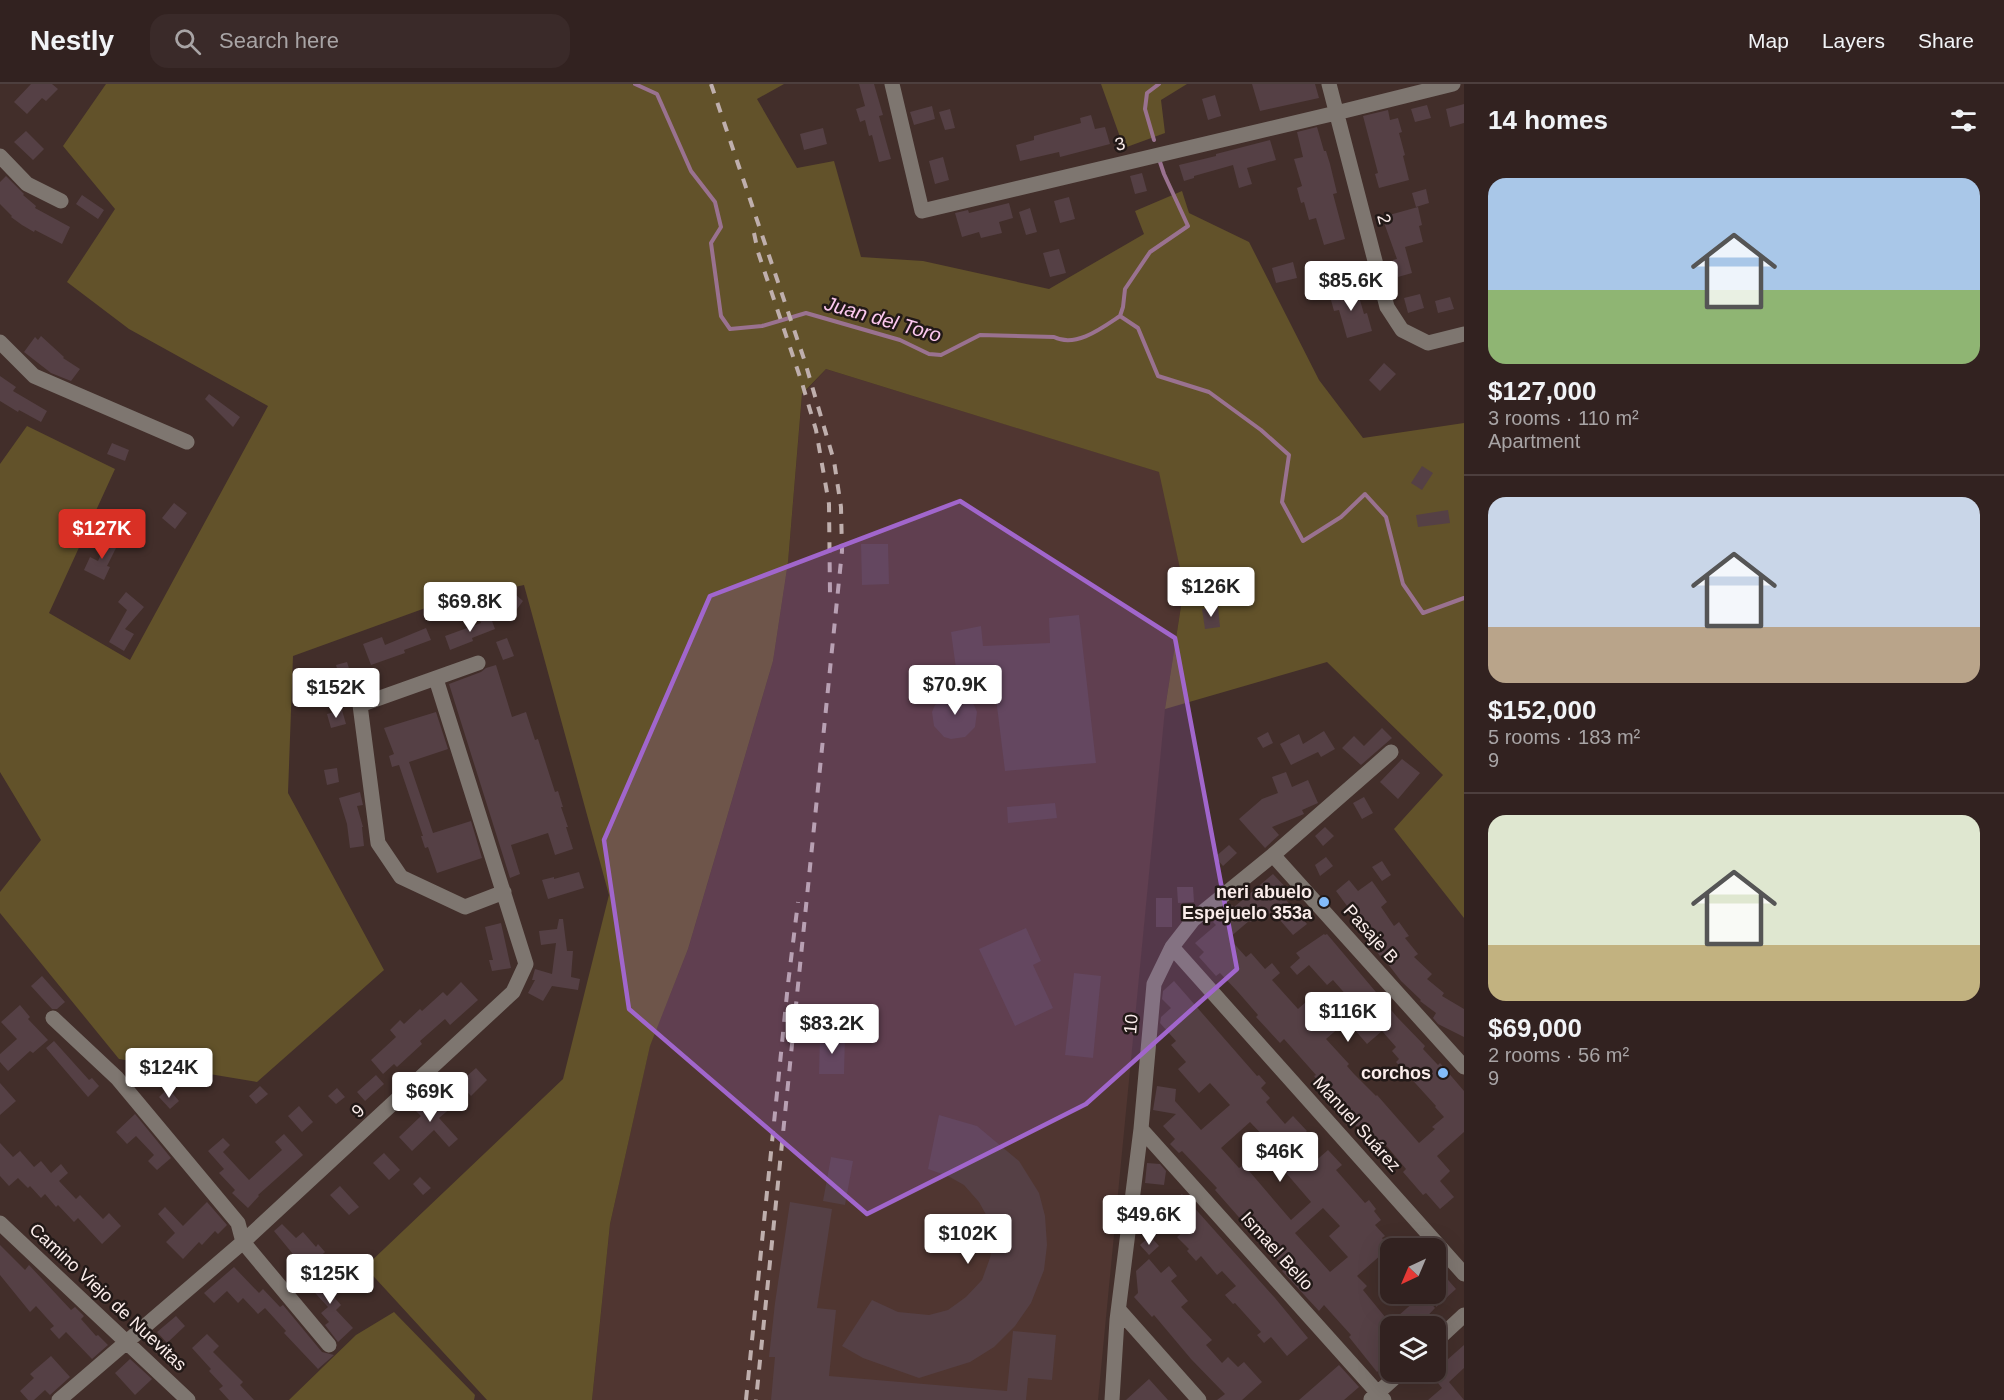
<!DOCTYPE html>
<html lang="en">
<head>
<meta charset="utf-8">
<style>
	:root { --surface:#322220; --page:#3a2a29; --text:#f1f3f6; --muted:#a8a4a5; --line:#4d3f3e; --accent:#d93025 }
	body { margin:0; font-family:Arial,sans-serif; background:var(--page); color:var(--text); height:100vh; display:flex; flex-direction:column; font-size:22px; white-space:nowrap }
	* { box-sizing:border-box; margin:0 }
	p { font-size:20px; color:var(--muted) }
	.icon { flex:none; width:33px; height:33px; fill:none; stroke:currentColor; stroke-width:2; stroke-linecap:round; stroke-linejoin:round }
	.map { position:relative; flex:1; overflow:hidden }
	.details { display:flex; flex-direction:column; background:var(--surface); width:540px }
	.details>* { flex:none }
	.needle { width:39px; rotate:224deg }
	.tools { position:absolute; left:1380px; top:1154px; display:grid; gap:12px }
	.tools a { display:grid; place-items:center; width:66px; height:66px; border-radius:12px; background:var(--surface); box-shadow:0 6px 24px #0002,0 0 0 2px var(--line); font-size:30px }
	.price { position:absolute; translate:-50% -51px; padding:0 14px; border-radius:6px; background:#fff; color:#222; font-size:20px; line-height:39px; filter:drop-shadow(0 2px 3px #0008) }
	.price::after { content:''; position:absolute; left:50%; top:36px; width:18px; height:14px; margin-left:-9px; background:inherit; clip-path:polygon(0 0,100% 0,50% 100%) }
	.price.active { background:var(--accent); color:#fff }
	ul { padding:0; list-style:none }
	li { display:grid; align-content:center; gap:12px; height:318px; padding:0 24px }
	li+li { border-top:2px solid var(--line) }
	li span { display:grid; place-items:center; height:186px; border-radius:18px; color:#555 }
	li>.icon { margin-inline-start:auto }
	span .icon { width:108px; height:108px; fill:#fffc; stroke-width:1 }
	li b { font-size:26px }
	h2 { display:flex; justify-content:space-between; align-items:center; height:72px; padding:0 24px; font-size:26px }
	header { display:flex; align-items:center; gap:36px; box-sizing:border-box; height:84px; padding:0 30px; background:var(--surface); border-bottom:2px solid var(--line) }
	header strong { font-size:28px }
	nav { display:flex; gap:33px; margin-inline-start:auto; font-size:21px }
	.search { width:420px; height:54px; background:var(--page); display:flex; align-items:center; gap:15px; box-sizing:border-box; padding:0 21px; border-radius:18px; color:var(--muted); font-size:22px }
	main { display:flex; flex:1; min-height:0 }
	.map>svg:first-child { display:block }
</style>
</head>
<body>
<header>
<strong>Nestly</strong>
<div class="search"><svg class="icon" aria-label="search" viewBox="0 0 24 24"><circle cx="10" cy="10" r="6"/><path d="M15 15l6 6"/></svg>Search here</div>
<nav><a>Map</a><a>Layers</a><a>Share</a></nav>
</header>
<main>
<div class="map">
<svg width="1464" height="1316" viewBox="0 0 1464 1316">
	<rect width="100%" height="100%" fill="#422e2a"/>
	<path fill="#503631" d="M826,285L1160,388L1184,503L1165,625L1098,1316H592L610,1140L650,961L688,865L773,577L788,478L802,311Z"/>
	<path fill="#62522a" d="M106,0H784L757,15L797,84L834,77L861,173L923,177L1049,205L1144,150L1135,127L1182,107L1189,129L1249,158L1319,296L1363,354L1464,339V834L1394,745L1443,691L1327,578L1165,625L1184,503L1159,388L826,285L802,310L788,478L773,577L688,865L650,962L610,1140L592,1316H487L365,1183L563,995L609,811L524,501L431,522L293,572L288,709L384,886L257,998L119,975L0,829V808L41,756L0,688V380L27,342L115,385L49,529L130,576L268,322L129,245L67,198L115,125L63,62Z
		M1101,0H1187L1161,16L1165,49L1124,64Z
		M394,1228L475,1311L474,1316H289L356,1251Z"/>
	<g fill="none" stroke-linecap="round" stroke-linejoin="round">
		<path stroke="#9a7290" stroke-width="4" d="M635,0L657,10L691,87L715,118L721,143L711,159L721,232L730,245L762,242L806,229L900,256L929,270L941,271L980,251L1054,253C1076,264 1102,244 1120,232
			M1154,56L1145,25L1147,9L1159,0
			M1120,232L1138,244L1158,292L1209,308L1261,346L1289,371L1282,418L1303,457L1341,433L1365,410L1386,433L1403,500L1423,529L1464,514
			M1120,232L1123,223L1125,205L1150,168L1188,142L1164,90L1160,78"/>
	</g>
	<path fill="#554045" fill-rule="evenodd" d="M31,0H52L58,5L46,17L42,14L27,30L14,18Z
		M859,0H874L883,31L879,32L891,75L879,78L872,51L869,52L865,36L860,38L856,25L865,22Z
		M1252,0H1315L1319,14L1260,27Z
		M1215,11L1221,32L1208,36L1202,15Z
		M1464,20V39L1450,43L1446,25Z
		M1427,21L1431,34L1415,38L1411,25Z
		M932,22L935,35L914,41L910,28Z
		M950,25L955,44L945,46L939,28Z
		M1388,26L1390,36L1398,34L1402,48L1399,49L1405,71L1403,72L1409,96L1379,104L1375,90L1378,89L1363,32Z
		M1091,31L1095,45L1105,43L1110,60L1060,73L1059,68L1020,77L1016,61L1034,56V52L1081,39L1080,34Z
		M1317,43L1324,67H1326L1330,80L1337,109L1333,110L1345,155L1324,161L1316,134L1309,136L1304,118L1301,119L1297,104L1302,102L1294,75L1303,73L1297,48Z
		M823,44L827,60L804,66L800,50Z
		M26,47L44,65L33,76L14,58Z
		M1270,56L1276,76L1247,84L1252,100L1239,104L1233,81L1194,92V94L1184,97L1179,81L1216,72V70Z
		M943,73L949,96L935,100L929,77Z
		M1142,89L1147,107L1135,110L1130,92Z
		M6,92L24,110L23,111L36,122L35,124L70,143L62,160L35,146L34,148L22,141L11,133L12,132L0,120V98Z
		M1426,105L1429,119L1416,123L1412,109Z
		M82,111L104,126L98,135L76,120Z
		M1069,113L1075,135L1060,139L1054,117Z
		M1009,119L1013,134L999,138L1002,149L981,154L979,148L962,153L955,129L968,126L969,129Z
		M1418,123L1422,141L1419,142L1423,158L1405,163L1412,189L1398,193L1393,176L1397,175L1382,133Z
		M1030,124L1037,148L1026,151L1019,128Z
		M1059,165L1066,189L1050,193L1043,169Z
		M1293,178L1297,194L1276,199L1272,184Z
		M1356,202L1364,230L1367,229L1372,247L1347,254L1339,226L1334,227L1329,209Z
		M1420,210L1424,224L1408,229L1404,214Z
		M1450,213L1454,225L1438,229L1435,217Z
		M41,252L64,273L63,274L80,285L71,297L51,289L24,268L35,253L38,256Z
		M1384,279L1396,290L1380,307L1369,296Z
		M0,292L16,303L13,307L47,327L41,338L19,326L18,328L0,317Z
		M209,310L240,333L233,343L205,315Z
		M112,359L129,366L125,377L107,370Z
		M1422,382L1433,389L1422,406L1411,399Z
		M174,419L187,429L175,445L162,434Z
		M1448,426L1450,439L1418,443L1416,431Z
		M109,453L119,458L107,482L110,483L104,496L84,486L90,473L98,477Z
		M861,460H888L889,500L862,501Z
		M126,508L144,523L125,545L134,550L124,567L109,558L127,526L118,518Z
		M515,510L523,517L514,529L500,534L494,518Z
		M1218,523L1220,543L1205,545L1202,525Z
		M489,529L495,545L472,554L473,557L450,566L445,552L481,539L479,533Z
		M1079,531L1096,679L1005,687L994,598L958,599L951,548L981,542L983,562L1050,559L1049,534Z
		M426,544L431,556L404,566L405,569L371,581L363,560L382,553L385,561Z
		M507,554L514,572L503,576L496,558Z
		M347,578L354,600L343,604L336,581Z
		M496,581L512,633L526,628L535,656L538,655L555,708L558,707L563,723H561L568,743H566L573,765L555,771L548,749L511,761L520,790L510,794L449,600L481,588L486,584Z
		M963,609L974,621L977,628L975,643L965,653L951,655L944,653L934,642L932,628L935,621L947,612Z
		M342,626L346,640L331,644L327,630Z
		M436,628L448,665L409,678L433,749L471,737L482,774L437,789L428,763L425,764L421,752H423L399,681L392,683L389,672L394,670L384,644Z
		M1382,644L1392,654L1361,681L1342,664L1354,652L1364,662Z
		M1324,647L1335,665L1321,673L1318,668L1291,681L1280,660L1299,650L1303,660Z
		M1268,648L1273,659L1263,664L1257,654Z
		M1402,675L1420,689L1398,715L1380,698Z
		M337,684L339,698L327,701L324,686Z
		M1286,688L1292,703L1308,696L1318,719L1302,726L1304,730L1272,743L1279,751L1265,764L1239,735L1262,715L1278,709L1272,693Z
		M360,708L363,721L357,722L363,743H362L364,762L350,764L347,740L339,714Z
		M1364,713L1373,729L1362,735L1353,719Z
		M1055,719L1057,734L1008,739L1007,723Z
		M1325,743L1334,752L1323,762L1315,752Z
		M1229,761L1237,769L1223,782L1215,773Z
		M1326,773L1333,782L1320,792L1315,781Z
		M1382,777L1391,791L1382,797L1372,783Z
		M579,788L584,804L548,815L542,796L554,793V795Z
		M1273,790L1292,810L1286,816L1307,840L1293,851L1272,827L1265,834L1261,830L1251,838L1249,837L1229,854L1246,873L1251,869L1265,885L1272,879L1280,889L1272,896L1298,925L1307,917L1325,937L1341,923L1339,921L1348,913L1333,896L1327,901L1309,881L1297,891L1290,883L1300,874L1296,869L1324,850L1325,851L1327,850L1397,933L1425,962L1423,965L1438,981L1440,979L1464,1007V1048L1437,1072L1450,1087L1440,1097L1454,1113L1440,1125L1426,1109L1423,1111L1403,1088L1406,1085L1385,1060L1381,1064L1360,1041L1357,1043L1314,992L1316,991L1284,955L1280,959L1256,933L1258,931L1238,908L1220,889L1216,892L1199,873L1204,868L1195,859L1216,841L1213,838L1232,821L1234,823ZM1347,937L1367,960L1382,947L1396,963L1392,967L1399,975L1396,978L1436,1022L1435,1023L1444,1033L1432,1043L1435,1045L1419,1059L1377,1011L1376,1012L1354,990L1347,982L1349,980L1326,955Z
		M1349,796L1358,807L1372,797L1387,818L1381,823L1394,842L1399,838L1409,852L1405,854L1418,870L1414,873L1432,890L1427,895L1444,909L1442,912L1464,925V953L1438,940L1433,934L1436,929L1420,917L1421,916L1401,897L1381,871L1380,872L1364,850L1363,851L1350,832L1353,830L1336,807Z
		M1177,803H1193L1194,818L1178,819Z
		M1156,814H1172V843H1156Z
		M559,835H563L567,867H573L571,893L580,895L578,906L552,902L543,917L528,909L535,896H532L535,885L552,890L556,859L541,861L539,847L557,845Z
		M501,839L511,884L492,887L489,876H493L485,843Z
		M1026,844L1041,877L1033,881L1053,924L1015,942L979,865Z
		M1074,889L1101,892L1093,974L1065,971Z
		M42,892L65,918L57,925H52L31,902Z
		M1174,897L1257,992L1259,991L1266,999L1261,1004L1270,1014L1266,1018L1285,1040L1293,1032L1307,1047L1294,1059L1312,1080L1328,1066L1342,1081L1336,1086L1365,1119L1369,1116L1376,1125L1374,1127L1381,1136L1375,1141L1385,1152L1382,1154L1390,1163L1357,1192L1367,1202L1363,1206L1390,1239L1423,1210L1435,1224L1418,1242H1390V1276L1377,1288L1349,1253L1351,1251L1324,1221L1319,1227L1282,1187L1285,1184L1264,1161L1266,1160L1246,1138L1244,1139L1215,1106L1217,1104L1182,1067L1179,1069L1170,1060L1175,1055L1163,1042L1176,1030L1153,1026L1157,1002L1176,1005L1175,1017L1201,1046L1230,1021L1210,999L1199,1009L1178,985L1186,978L1171,961L1176,957L1160,939L1161,933L1171,924L1162,915L1163,907ZM1250,1038L1267,1056L1262,1061L1311,1118L1291,1136L1244,1081L1239,1084L1221,1064ZM1323,1124L1340,1142L1329,1152L1348,1173L1330,1188L1295,1149Z
		M461,898L478,916L450,941L445,935L420,957L422,960L397,983L394,980L383,990L371,976L396,953L390,946L400,936L404,940L420,925L422,927L443,908L447,912Z
		M20,921L30,933L28,935L48,956L33,969L30,967L8,987L0,978V970L17,955L1,938Z
		M820,951L845,952L844,990H819Z
		M54,957L89,996L92,994L99,1002L88,1013L46,964Z
		M476,984L487,996L471,1012L459,999Z
		M376,991L384,1000L365,1017L357,1008Z
		M0,999L16,1017L0,1031Z
		M260,1002L268,1010L256,1020L249,1012Z
		M168,1004L179,1017L170,1025L159,1013Z
		M337,1004L345,1013L336,1020L328,1012Z
		M436,1006L452,1023L439,1034L458,1055L449,1063L434,1046L412,1067L399,1053L421,1032L416,1027L429,1016L428,1014Z
		M299,1022L313,1038L302,1048L288,1032Z
		M135,1030L171,1074L157,1086L148,1077L154,1071L136,1052L127,1060L116,1048Z
		M939,1031L977,1042L1019,1077L1039,1109L1045,1132L1047,1161L1044,1186L1031,1219L1015,1242L994,1263L970,1278L919,1294L863,1274L842,1262L872,1216L898,1228L929,1231L948,1226L966,1213L982,1196L990,1174L993,1155L989,1136L979,1118L964,1101L948,1092L928,1085Z
		M284,1050L303,1071L258,1111L259,1112L248,1124L232,1109L235,1106L219,1089L224,1085L208,1067L223,1054L230,1061L223,1068L249,1096L282,1066L275,1058Z
		M0,1059L13,1073L20,1067L34,1083L41,1077L51,1089L61,1080L68,1089L59,1097L76,1115L80,1111L103,1135L109,1129L121,1142L102,1160L78,1134L74,1138L58,1121L56,1123L45,1110L41,1114L30,1102L28,1104L18,1094L9,1102L0,1092Z
		M384,1069L400,1086L389,1096L373,1079Z
		M831,1073L853,1077L845,1121L823,1117Z
		M1147,1079L1160,1080L1166,1087L1164,1101L1145,1099Z
		M420,1093L431,1104L423,1111L413,1100Z
		M340,1102L359,1123L349,1131L330,1111Z
		M1182,1110L1275,1214L1308,1254L1287,1272L1271,1253L1264,1259L1257,1251L1261,1248L1235,1219L1233,1220L1225,1211L1236,1202L1222,1187L1217,1191L1201,1172L1196,1177L1187,1167L1189,1165L1177,1153L1184,1147L1165,1125Z
		M207,1118L227,1141L218,1150L215,1147L202,1161L199,1158L183,1175L166,1158L175,1149L158,1130L165,1123L183,1142Z
		M790,1118L832,1125L817,1224L836,1226L829,1292L1007,1307L1013,1247L1056,1251L1052,1296L1028,1294L1026,1316H771L775,1273H769L775,1219Z
		M282,1140L296,1154L303,1148L316,1163L318,1160L325,1168L306,1186L274,1147Z
		M1150,1152L1159,1162L1149,1171L1140,1161Z
		M0,1161L25,1186L29,1181L71,1226L75,1223L84,1232L81,1235L96,1252L98,1251L108,1261L92,1275L66,1248L59,1255L50,1245L54,1242L36,1222L30,1228L0,1191Z
		M1149,1175L1161,1189L1169,1182L1177,1192L1171,1197L1188,1217L1181,1223L1212,1256L1206,1261L1222,1279L1228,1273L1238,1283L1244,1278L1262,1298L1242,1316H1217L1225,1310L1191,1275L1154,1231L1152,1233L1134,1213L1138,1209L1136,1187Z
		M1436,1182L1456,1205L1436,1223Z
		M234,1183L259,1209L263,1205L280,1223L283,1221L322,1268L334,1271L318,1285L284,1249L286,1247L265,1224L258,1230L243,1214L238,1219L227,1207L214,1219L204,1209Z
		M319,1187L341,1207L334,1213L341,1221L336,1226L353,1244L338,1258L325,1241L329,1238L321,1229L328,1223L306,1199Z
		M176,1232L185,1242L167,1259L157,1248Z
		M207,1250L219,1262L213,1268L243,1298L240,1301L254,1316H229L219,1305L223,1302L209,1287L211,1285L192,1264Z
		M1464,1261V1284L1449,1298L1464,1316H1428L1442,1304L1429,1288L1436,1287V1282L1445,1274L1447,1276Z
		M51,1272L70,1293L50,1311L45,1306L34,1316H28L20,1307L34,1294L30,1290Z
		M130,1275L152,1295L135,1311L115,1289Z
		M1339,1281L1359,1303L1344,1316H1299Z
		M1149,1295L1168,1316H1126Z"/>
	<g fill="none" stroke-linecap="round" stroke-linejoin="round">
		<path stroke="#7e7670" stroke-width="15" d="M892,0L922,127L1336,29L1453,0
			M1329,0L1387,223L1402,246L1428,259L1464,250
			M0,72L27,100L61,117
			M0,258L34,292L187,358
			M478,579L360,621L378,759L401,793L465,823L504,808
			M1273,771L1464,983
			M1172,863L1464,1190
			M53,934L117,994L238,1139L243,1158L329,1261
			M1141,1045L1384,1316
			M0,1139L188,1316
			M1119,1226L1199,1316
			M1436,1257L1464,1231
			M1371,1315L1402,1287
			M59,1316L243,1158L513,908L526,880L436,595
			M1112,1316L1117,1236L1141,1045L1154,900L1172,863L1193,836L1273,771L1391,668"/>
		<path stroke="#bfafad" stroke-width="4" stroke-dasharray="10 10" stroke-linecap="butt" d="M711,0L805,278L834,377L841,423L842,467L756,1316
			M754,149L758,168L802,299L816,346L829,420L830,510
			M746,1316L788,900L798,818"/>
	</g>
	<path fill="#a166cc" fill-opacity="0.2" stroke="#a166cc" stroke-width="4.5" stroke-linejoin="round" d="M960,417L1175,554L1237,885L1086,1020L867,1130L629,925L604,756L710,512Z"/>
	<g fill="#83bcfa" stroke="#221917" stroke-width="2">
		<circle cx="1324" cy="818" r="6"/>
		<circle cx="1443" cy="989" r="6"/>
	</g>
	<g text-anchor="middle" stroke-width="5" stroke-linejoin="round" paint-order="stroke">
		<g font-size="18" fill="#fbedeb" stroke="#221917">
			<text transform="translate(1120 60) rotate(-13)" y="6">3</text>
			<text transform="translate(1384 135) rotate(75)" y="6">2</text>
			<text transform="translate(1371 850) rotate(48)" y="6">Pasaje B</text>
			<text transform="translate(1131 940) rotate(-85)" y="6">10</text>
			<text transform="translate(358 1027) rotate(-43)" y="6">9</text>
			<text transform="translate(1357 1040) rotate(48)" y="6">Manuel Suárez</text>
			<text transform="translate(1277 1167) rotate(48)" y="6">Ismael Bello</text>
			<text transform="translate(108 1213) rotate(43)" y="6">Camino Viejo de Nuevitas</text>
		</g>
		<g font-size="18" font-weight="bold" fill="#fbedeb" stroke="#221917" text-anchor="end">
			<text x="1312" y="814">neri abuelo<tspan x="1312" dy="21">Espejuelo 353a</tspan></text>
			<text x="1431" y="995">corchos</text>
		</g>
		<g font-size="20" font-style="italic" fill="#fcc8ef" stroke="#221917">
			<text transform="translate(883 235) rotate(16)" y="7">Juan del Toro</text>
		</g>
	</g>
</svg>
<div class="tools">
<a><svg class="needle" viewBox="-14 -14 28 28"><path d="M0-13l5 13h-10z" fill="#e53935"/><path d="M0 13l5-13h-10z" fill="#a8a4a5"/></svg></a>
<a><svg class="icon" aria-label="layers" viewBox="0 0 24 24"><path d="M12 4l9 5-9 5-9-5zM3 14l9 5 9-5"/></svg></a>
</div>
<b class="price" style="left:1351px;top:228px">$85.6K</b>
<b class="price active" style="left:102px;top:476px">$127K</b>
<b class="price" style="left:1211px;top:534px">$126K</b>
<b class="price" style="left:470px;top:549px">$69.8K</b>
<b class="price" style="left:955px;top:632px">$70.9K</b>
<b class="price" style="left:336px;top:635px">$152K</b>
<b class="price" style="left:1348px;top:959px">$116K</b>
<b class="price" style="left:832px;top:971px">$83.2K</b>
<b class="price" style="left:169px;top:1015px">$124K</b>
<b class="price" style="left:430px;top:1039px">$69K</b>
<b class="price" style="left:1280px;top:1099px">$46K</b>
<b class="price" style="left:1149px;top:1162px">$49.6K</b>
<b class="price" style="left:968px;top:1181px">$102K</b>
<b class="price" style="left:330px;top:1221px">$125K</b>
</div>
<section class="details">
<h2>14 homes<svg class="icon" aria-label="filters" viewBox="0 0 24 24"><path d="M4 7h16M4 17h16"/><circle cx="9" cy="7" r="2"/><circle cx="15" cy="17" r="2"/></svg></h2>
<ul>
<li><span style="background:linear-gradient(#a9c7e8 60%,#8fb573 0)"><svg class="icon" aria-label="home" viewBox="0 0 24 24"><path d="M3 11l9-7 9 7M6 9v11h12V9"/></svg></span><div><b>$127,000</b><p>3 rooms · 110 m²</p><p>Apartment</p></div></li>
<li><span style="background:linear-gradient(#c9d6e8 70%,#b9a48a 0)"><svg class="icon" aria-label="home" viewBox="0 0 24 24"><path d="M3 11l9-7 9 7M6 9v11h12V9"/></svg></span><div><b>$152,000</b><p>5 rooms · 183 m²</p><p>9</p></div></li>
<li><span style="background:linear-gradient(#dfe7d0 70%,#c2b280 0)"><svg class="icon" aria-label="home" viewBox="0 0 24 24"><path d="M3 11l9-7 9 7M6 9v11h12V9"/></svg></span><div><b>$69,000</b><p>2 rooms · 56 m²</p><p>9</p></div></li>
</ul>
</section>
</main>
</body>
</html>
